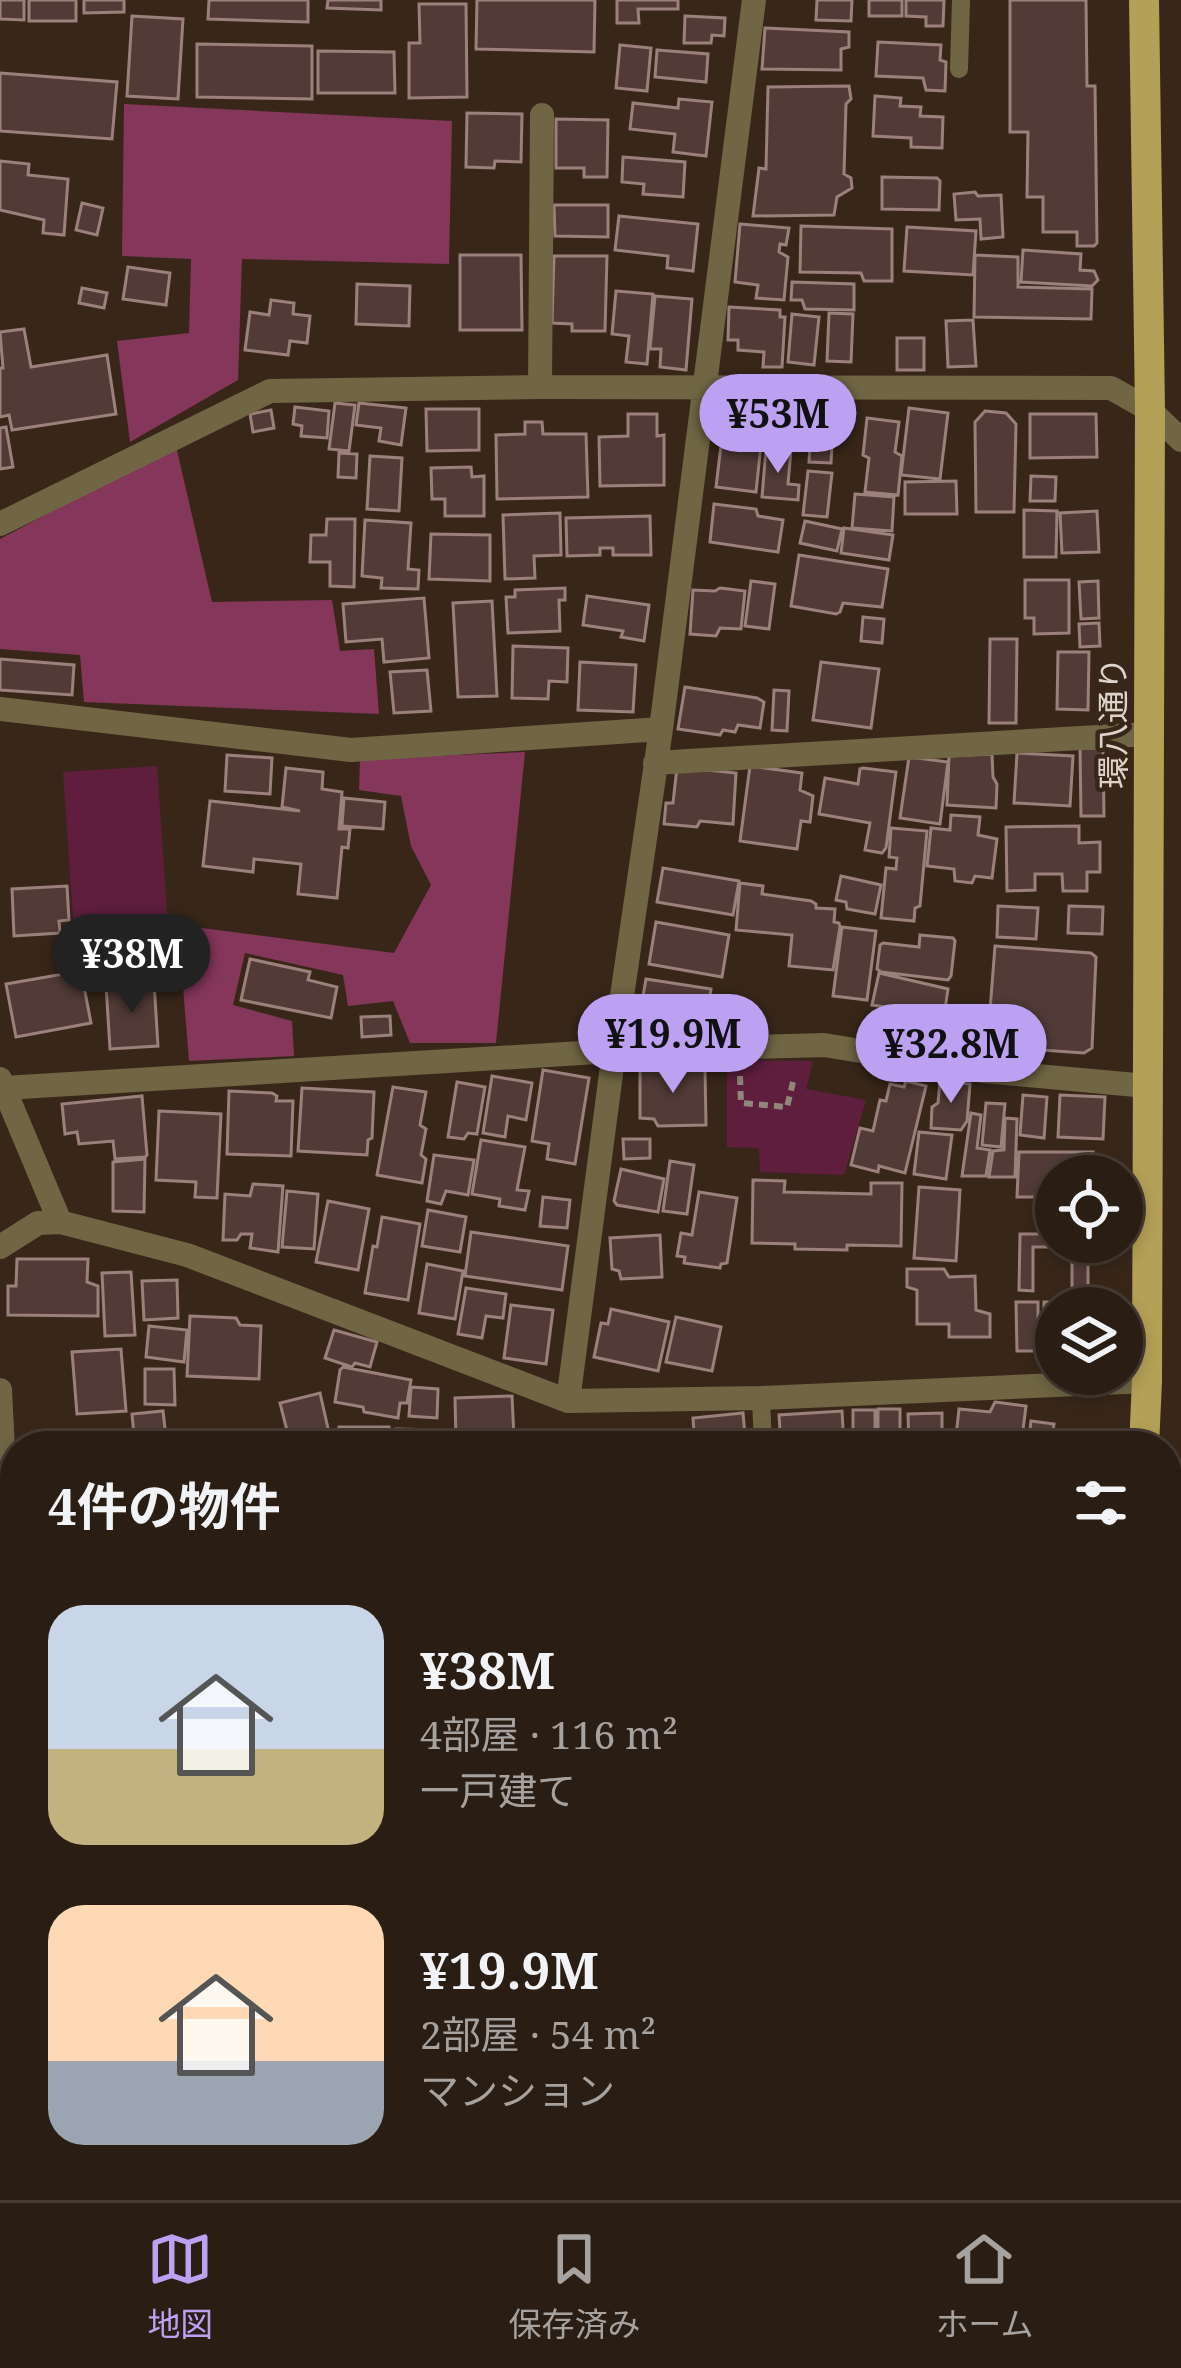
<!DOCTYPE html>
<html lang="ja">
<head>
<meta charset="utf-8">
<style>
	:root { --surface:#2a1d13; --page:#362a21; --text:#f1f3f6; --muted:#a5a2a0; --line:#463b33; --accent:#bca0f2 }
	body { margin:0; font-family:"Noto Serif","Noto Sans JP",serif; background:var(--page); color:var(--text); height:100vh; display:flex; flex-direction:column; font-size:45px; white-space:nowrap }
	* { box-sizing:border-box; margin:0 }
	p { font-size:39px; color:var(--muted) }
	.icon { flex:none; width:66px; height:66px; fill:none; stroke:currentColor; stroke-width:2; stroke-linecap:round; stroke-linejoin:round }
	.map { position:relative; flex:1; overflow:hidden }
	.details { position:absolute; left:0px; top:1431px; width:1182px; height:771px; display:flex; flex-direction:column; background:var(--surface); border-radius:48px 48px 0 0; box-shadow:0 6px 18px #0003,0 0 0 3px var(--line) }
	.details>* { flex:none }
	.buttons { position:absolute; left:1035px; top:1155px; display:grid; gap:24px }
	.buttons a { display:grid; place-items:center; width:108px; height:108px; border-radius:50%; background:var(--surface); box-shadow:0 6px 18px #0003,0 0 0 3px var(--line); font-size:60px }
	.price { position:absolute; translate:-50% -102px; padding:0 27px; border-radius:42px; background:var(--accent); color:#111; font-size:39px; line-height:78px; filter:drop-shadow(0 3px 6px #0008) }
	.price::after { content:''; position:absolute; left:50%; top:72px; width:36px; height:27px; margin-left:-18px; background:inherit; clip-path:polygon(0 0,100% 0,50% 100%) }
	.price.selected { background:#222; color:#fff }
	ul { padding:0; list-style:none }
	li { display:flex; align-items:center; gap:36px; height:300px; padding:0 48px }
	li span { display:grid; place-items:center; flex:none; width:336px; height:240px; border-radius:36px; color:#555 }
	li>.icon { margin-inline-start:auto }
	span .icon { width:144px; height:144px; fill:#fffc; stroke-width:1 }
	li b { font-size:51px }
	h2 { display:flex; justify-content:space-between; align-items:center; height:144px; padding:0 48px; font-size:51px }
	.menu { display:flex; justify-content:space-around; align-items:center; height:168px; border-top:3px solid var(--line); background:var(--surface); font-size:33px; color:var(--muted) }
	.menu a { display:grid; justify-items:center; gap:6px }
	.menu .selected { color:var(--accent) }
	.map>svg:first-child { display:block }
</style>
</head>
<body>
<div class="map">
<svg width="1181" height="2200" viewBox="0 0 1181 2200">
	<rect width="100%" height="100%" fill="#382719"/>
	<path fill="#5f1e3e" d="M157,766L170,954L76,960L63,772Z
		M727,1060L813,1061L806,1089L866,1100L844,1175L760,1172L759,1148L727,1147Z"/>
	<path fill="#85365b" d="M124,104L452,121L449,264L242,259L238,380L130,442L117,341L189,333L191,259L122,256Z
		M176,446L212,602L332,600L340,651L374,649L379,714L84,702L80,655L0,649V539Z
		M525,752L496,1043H410L393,1001L348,1006L343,975L245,953L233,1005L292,1021L294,1056L189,1061L178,925L394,953L431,885L411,846L401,796L359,790L360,759Z
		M15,1559V1757L0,1763V1564Z"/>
	<path fill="#523b37" stroke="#9b807c" stroke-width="3" d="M0,0H24V20L0,19Z
		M29,0H76V21H29Z
		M84,0H124V12L84,13Z
		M209,0H308V22L208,19Z
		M328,0H381V10L327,8Z
		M477,0H595L594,52L476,49Z
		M617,0H678V9H638L639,23H617Z
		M817,0H852L851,21L816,20Z
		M869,0H902V16H869Z
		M906,0H944L943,26H926V17L906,16Z
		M1010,0H1086L1087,86H1095L1097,243L1094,246H1077V232H1043V197H1027L1028,132H1010Z
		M419,4H466L467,97L409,98V43H420Z
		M132,16L183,19L178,99L127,96Z
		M685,16L725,18L724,36L712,35L711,43H684Z
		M765,28L849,32V47L841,49V70L762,69Z
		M878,42L941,45L940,60L946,62L945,91L926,90L923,78L876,76Z
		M197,44L312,46V99L197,97Z
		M620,45L651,48L647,91L616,88Z
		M657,50L708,54L706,82L655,77Z
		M318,51L394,52L395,93H318Z
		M0,73L117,82L112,139L0,131Z
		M849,86L851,99L846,104L844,174L851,178L852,188L837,197L834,215L753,216L759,168L766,169L768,87Z
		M875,96L901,98L900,106L921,107L920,116L943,117L942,148L911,147V138L873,136Z
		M679,99L712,102L706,156L673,152L675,134L630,129L633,103L678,108Z
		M467,113L522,114L521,162L495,161L494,168L466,167Z
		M556,119L608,120L607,177H584V168H556Z
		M623,157L685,162L683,197L643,194L644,184L622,182Z
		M0,161L29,164L28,175L68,179L64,235L43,233L44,220L0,210Z
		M882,177L937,178L940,181L939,210L882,209Z
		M975,192L978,196L1001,195L1003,237L981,239L980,219L956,220L954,194Z
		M82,203L103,208L97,235L76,230Z
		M554,205H608V237L555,236Z
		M619,216L698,224L693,271L667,268L668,256L615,250Z
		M740,224L789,228L786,245L780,244L779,252L788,257L784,300L756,298L758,285L735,282Z
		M801,226L892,229V281H864L861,273L800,272Z
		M907,227L976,231L973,275L904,271Z
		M1023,250L1081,254L1080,270L1094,271L1098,280L1092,286L1021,282Z
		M460,255H521L522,330H460Z
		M975,255L1018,257V287L1092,289L1091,319L974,317Z
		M554,256H607L605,331H572V324L552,323Z
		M128,267L170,273L166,305L123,299Z
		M792,282L854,284V310L805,309L802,300H791Z
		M357,284L410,286L409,326L356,324Z
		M82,288L107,293L104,308L79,303Z
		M616,291L653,294L647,364L626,362L629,336L612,334Z
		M655,296L692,299L686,370L660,367L661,349H650Z
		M271,300L294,303L293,314L310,316L307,343L290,341L288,355L245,350L250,312L269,315Z
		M729,307L780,310V317H785L782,367H763L764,352L738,350V340H728Z
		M829,313L853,314L851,362L827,361Z
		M792,314L819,317L814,365L788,362Z
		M973,320L976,366L948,367L946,321Z
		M24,329L31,367L107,355L116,414L12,430L9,415L0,417V368H3L0,332Z
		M897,338H924V370H897Z
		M335,403L355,405L349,451L329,449Z
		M359,403L406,408L401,445L379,441L381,428L356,425Z
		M295,407L329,411L327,438L301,436L302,426L293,424Z
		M769,407L783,408L779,446L765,445Z
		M786,408H807V444L785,443Z
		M909,408L948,413L940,479L901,475Z
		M426,409H479V450L427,451Z
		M271,410L274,428L253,432L250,414Z
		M985,411L1006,413L1016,424L1014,512H976L975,422Z
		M725,412L739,413L737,431L762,435L756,492L716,487Z
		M812,412L834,413L831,463L809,462Z
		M628,414H657V436L664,435V485L600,486L599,437L628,436Z
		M1030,414H1096L1097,457L1030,458Z
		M867,418L899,422L895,452L902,456L898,495L865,492L869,458L863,455Z
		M525,422H542L543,434H586L588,497L497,499L496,435L525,434Z
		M6,427L13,467L0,469V428Z
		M766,449L791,450L788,484L799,485L798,500L762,497Z
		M339,453L357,454L356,478L338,477Z
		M370,456L402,458L399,511L367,509Z
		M471,467L472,477L484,476V516H445V499H432L431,468Z
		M808,471L832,473L827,517L803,515Z
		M1031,476L1056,477L1055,501H1030Z
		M956,481L957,514H905V482Z
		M855,494L894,497L892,531L852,528Z
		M714,504L756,509L758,516L783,520L778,552L710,542Z
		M1024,510L1057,511L1056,557H1024Z
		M1097,511L1099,552L1062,553L1060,513Z
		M560,513L561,555L534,556L535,578L505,579L503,515Z
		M650,516L651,555H613V548H600V555L567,556L566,518Z
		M327,519H355L354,587L330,586V562H310L311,535H326Z
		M365,520L411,523L408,569L419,570L418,589L381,588L382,578L362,576Z
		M805,521L842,529L837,551L800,543Z
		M844,528L893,535L889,560L841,553Z
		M431,534L490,535V581L429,579Z
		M799,555L888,569L882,607L843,603L840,612L836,614L791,606Z
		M1025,580H1069V633L1034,634V618H1025Z
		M751,581L775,584L769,629L745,626Z
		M1098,581L1099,618L1081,619L1079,582Z
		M565,588V600H559L560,631L508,633L506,597H515V590Z
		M720,588L745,591L741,629L720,628L716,636L690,634L693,590L715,591Z
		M587,596L649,605L644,641L621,637L623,631L583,625Z
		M424,598L429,658L384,662L382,639L346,642L343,604Z
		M492,601L497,696L458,697L453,603Z
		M863,617L884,619L882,643L861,641Z
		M1099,623L1100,646L1080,647L1079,624Z
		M990,639H1017L1016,723H989Z
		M513,646L568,648L567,682L549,681L548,699L512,698Z
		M1058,652H1089L1088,710L1057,709Z
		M0,659L74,665L72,695L0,690Z
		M580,662L636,665L633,712L578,710Z
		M821,662L879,669L871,728L813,720Z
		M427,670L431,711L394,713L390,672Z
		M685,687L757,698L764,702L760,728L738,725L735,732L723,730L720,735L678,729Z
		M774,690L789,691L787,731L772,730Z
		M1080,748H1103L1104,816H1081Z
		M1017,753L1073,756L1070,806L1014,803Z
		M992,754L993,777L997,784L996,808L947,805L949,756Z
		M227,755L272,758L270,794L225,791Z
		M909,757L948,762L940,824L900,818Z
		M750,766L802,773L800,790L813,796L810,822L801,821L797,849L740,841Z
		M677,767L736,773L733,824L700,821L697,827L664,824L666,803H673Z
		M286,768L323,772L322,789L342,792L339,829H350L348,848L342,847L337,898L298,894L301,864L254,859L253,872L203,866L210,801L300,811L282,807Z
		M863,768L896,772L886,848L882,853L865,850L870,823L819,814L825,778L858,784L860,769Z
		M344,798L385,802L383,829L342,826Z
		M951,815L980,817L978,835L997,839L992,878L975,876L972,883L955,881L954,869L927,866L931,828L950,830Z
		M1079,826V843L1100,842V872H1087V891H1063L1062,874H1035V890L1007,891L1006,827Z
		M891,828L927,831L920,906L915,908L914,921L881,918L886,868L896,869L897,858L889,857Z
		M663,868L739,881L733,915L657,902Z
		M841,876L881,885L875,914L847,909L846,902L836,900Z
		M740,883L763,886L762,894L811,901L816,904V908L835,909L834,922L839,923L840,927L833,970L789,966L792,935L736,930Z
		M67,886L69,920L59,921L60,933L14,936L12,889Z
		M998,906L1038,908L1036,939L997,937Z
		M1069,906L1103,907L1102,934L1068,933Z
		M656,922L729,935L722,977L649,964Z
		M842,927L876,931L867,1000L833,996Z
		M920,935L953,938L955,941L951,976L948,980L881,972L877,969L880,945L883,943L919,947Z
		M995,946L1091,953L1096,957L1092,1048L1084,1053L996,1047V1037L988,1036Z
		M250,959L310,972L308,980L337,987L331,1018L241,1000Z
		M81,971L91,1023L16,1037L6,984Z
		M879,973L948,989L944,1016L872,1005Z
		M646,979L711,989L707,1013L695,1010L693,1021L640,1013Z
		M154,982L158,1046L110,1049L106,985Z
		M390,1016L391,1035L362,1037L361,1017Z
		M640,1068L705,1069L706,1125L658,1126L654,1119L640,1118Z
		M543,1070L589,1078L575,1164L547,1159L549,1144L532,1141Z
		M492,1076L532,1083L526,1120L508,1116L505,1137L483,1133Z
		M906,1081L926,1086L905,1173L879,1166L878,1172L851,1165L860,1128L873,1131L880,1100L886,1101L890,1084L904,1087Z
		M940,1081L970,1084L967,1121L961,1130L931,1128L932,1107L938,1103Z
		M457,1082L485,1087L477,1134L468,1133L464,1139L448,1137Z
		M393,1087L426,1092L420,1125L426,1129L421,1155L426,1159L422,1183L377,1175Z
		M302,1088L374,1092L372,1138L368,1140L367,1155L298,1151Z
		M229,1091L272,1093L277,1096L276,1101H293L291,1156L227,1154Z
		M1023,1095L1047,1097L1044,1138L1020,1135Z
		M1060,1095L1105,1097L1103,1139L1058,1137Z
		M142,1096L147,1155L145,1157L115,1159L113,1141L79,1144L77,1132L65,1134L62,1104Z
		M986,1103L1005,1104L1001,1147L982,1145Z
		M159,1111L221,1114L217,1198L195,1197L196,1182L156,1180Z
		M971,1113L981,1115L977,1148L990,1150L986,1176H962Z
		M1005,1118L1017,1119L1015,1177H989L993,1151L1004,1150Z
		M919,1132L952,1135L946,1179L914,1174Z
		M623,1139H650V1158L624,1159Z
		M481,1140L525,1147L517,1190L529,1191L525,1210L499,1206L500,1199L472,1194Z
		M1019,1152H1093V1176H1056V1203H1050L1047,1197H1017Z
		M434,1155L474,1160L468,1195L446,1191L441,1204L427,1201Z
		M145,1159L144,1212L113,1211V1162Z
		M670,1161L694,1165L687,1214L663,1211Z
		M621,1169L664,1179L658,1212L617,1205L614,1201Z
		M753,1180L785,1181L784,1192L871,1194V1183H902L901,1246L847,1245V1250L795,1249V1244L752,1243Z
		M253,1184L283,1186L278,1252L250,1248L252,1234H241L237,1240H223L225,1194L250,1196Z
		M919,1187L960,1190L956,1261L914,1258Z
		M287,1191L318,1194L314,1249L282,1247Z
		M699,1192L737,1198L727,1263L721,1264L720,1268L684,1263L685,1257L677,1256L681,1233L692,1235Z
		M543,1197L570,1200L567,1228L540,1226Z
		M328,1201L369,1209L358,1270L316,1262Z
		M428,1210L466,1217L460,1252L422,1246Z
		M382,1217L420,1224L408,1300L365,1293L373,1246L377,1247Z
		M471,1232L568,1246L562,1290L465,1276Z
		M1020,1234H1056V1242H1088V1292L1072,1291V1247H1033V1291L1019,1290Z
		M660,1235L662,1277L621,1279L619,1271L612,1269L610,1238Z
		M17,1259H88L87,1282L98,1286V1316L8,1315V1286H16Z
		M427,1264L463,1271L455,1319L419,1313Z
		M907,1269H944L949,1277L975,1276L976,1310L990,1314V1337H949V1324H917V1290L907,1287Z
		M131,1272L135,1335L105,1336L102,1273Z
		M177,1280L178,1318L144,1320L142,1281Z
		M466,1288L506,1294L503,1318L486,1316L482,1338L458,1334Z
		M1016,1302H1038V1351H1017Z
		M1044,1302H1090V1308H1056V1355H1044Z
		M511,1305L553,1310L546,1364L504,1358Z
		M611,1309L669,1322L658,1371L594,1357L601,1323L608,1324Z
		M190,1316L236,1318L240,1325L261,1326L259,1379L187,1376Z
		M676,1317L721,1327L712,1371L666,1362Z
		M149,1326L187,1330L184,1362L146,1357Z
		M334,1330L377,1342L370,1367L355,1363L352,1367L325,1358Z
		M121,1349L126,1411L77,1414L72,1352Z
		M343,1367L411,1380L407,1403H400L398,1418L364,1412L363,1407L335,1402L340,1370Z
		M145,1369H174L175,1405L145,1404Z
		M411,1387L438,1389L437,1418L409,1416Z
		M320,1393L332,1446H291L280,1403Z
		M512,1396L514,1438L456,1440L455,1398Z
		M995,1402L1026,1406L1021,1446H955L959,1409L990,1412Z
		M878,1409H900V1446H878Z
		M853,1410H875V1446H853Z
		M163,1411L167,1446H135L132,1414Z
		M842,1411L844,1446H781L779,1415Z
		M743,1413L746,1446H695L693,1418Z
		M942,1413V1446H909L908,1414Z
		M1031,1421L1054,1424L1053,1431L1063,1433L1062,1442L1074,1446H1028Z
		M339,1427H389V1446H339Z
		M396,1429L439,1430L440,1446H396Z
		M0,1492L15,1540V1552L0,1556Z
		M12,1904L15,1911V1934L0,1940V1909Z
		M15,1945V1984L0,1990V1951Z
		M15,2002V2088L13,2089L0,2060V2009Z
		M41,2187H65L70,2200H24L22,2194Z
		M114,2187H150L153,2200H117Z
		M206,2187H251L256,2200H211Z
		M267,2187H302L305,2200H271Z
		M373,2187L376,2191L397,2188L398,2194L405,2192L406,2200H364L361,2188Z
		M490,2187H598L601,2200H494Z
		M900,2187H983L987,2200H903Z"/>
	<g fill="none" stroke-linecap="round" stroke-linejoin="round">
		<path stroke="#928579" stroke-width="6" stroke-dasharray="9 6" stroke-linecap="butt" d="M740,1076L741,1103L787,1107L793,1082"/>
		<path stroke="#706644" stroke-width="18" d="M959,69L961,0
			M761,1398L763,1446
			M9,1841L15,1839
			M0,1886L10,1882L15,1883
			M0,2183L15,2178"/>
		<path stroke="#706644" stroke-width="24" d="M540,387L542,115
			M0,524L270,391L540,387L1111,388L1150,410L1181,440
			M0,709L351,750L661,729
			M655,763L1149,734
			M0,1079L60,1222
			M4,1088L614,1051L824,1045L983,1071L1147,1086
			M0,1247L38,1223L60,1222L187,1255L568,1401L761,1398L1147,1381
			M0,1390L4,1470
			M568,1401L614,1051L661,729L754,0
			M1167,2086L1181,2087
			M426,2187L430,2200"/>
		<path stroke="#b4a056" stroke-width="30" d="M1144,1446L1147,1381L1150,410L1144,0
			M1167,1920L1181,1535
			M1108,2200L1109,2187
			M1155,2200L1156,2187"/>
	</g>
	<g text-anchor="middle" stroke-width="9" stroke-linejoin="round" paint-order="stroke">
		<g font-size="33" fill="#ded3ca" stroke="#382719">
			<text transform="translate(1113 723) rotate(-90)" y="12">環八通り</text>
		</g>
	</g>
</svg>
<div class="buttons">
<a><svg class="icon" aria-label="locate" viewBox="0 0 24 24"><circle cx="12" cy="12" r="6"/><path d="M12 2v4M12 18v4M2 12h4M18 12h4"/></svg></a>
<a><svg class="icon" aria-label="layers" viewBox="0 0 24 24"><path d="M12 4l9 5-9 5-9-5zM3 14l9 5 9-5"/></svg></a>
</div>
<b class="price" style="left:778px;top:476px">¥53M</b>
<b class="price selected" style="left:132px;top:1016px">¥38M</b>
<b class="price" style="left:673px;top:1096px">¥19.9M</b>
<b class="price" style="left:951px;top:1106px">¥32.8M</b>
<section class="details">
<h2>4件の物件<svg class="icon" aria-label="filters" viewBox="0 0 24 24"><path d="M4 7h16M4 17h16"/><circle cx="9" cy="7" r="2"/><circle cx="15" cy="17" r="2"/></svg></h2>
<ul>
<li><span style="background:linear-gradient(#c9d6e8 60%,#c2b280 0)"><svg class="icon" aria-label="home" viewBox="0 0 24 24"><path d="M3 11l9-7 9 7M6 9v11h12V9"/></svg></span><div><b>¥38M</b><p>4部屋 · 116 m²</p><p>一戸建て</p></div></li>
<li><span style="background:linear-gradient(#ffd9b3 65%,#9aa5b1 0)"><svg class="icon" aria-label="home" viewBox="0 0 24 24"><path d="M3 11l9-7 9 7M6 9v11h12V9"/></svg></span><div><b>¥19.9M</b><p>2部屋 · 54 m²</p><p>マンション</p></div></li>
</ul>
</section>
</div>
<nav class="menu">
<a class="selected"><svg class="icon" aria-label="map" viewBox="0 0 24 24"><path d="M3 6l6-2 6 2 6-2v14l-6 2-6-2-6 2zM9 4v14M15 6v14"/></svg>地図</a>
<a><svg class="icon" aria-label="saved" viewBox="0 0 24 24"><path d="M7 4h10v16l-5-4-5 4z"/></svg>保存済み</a>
<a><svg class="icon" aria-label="home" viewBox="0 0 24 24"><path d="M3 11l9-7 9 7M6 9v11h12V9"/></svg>ホーム</a>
</nav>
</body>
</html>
